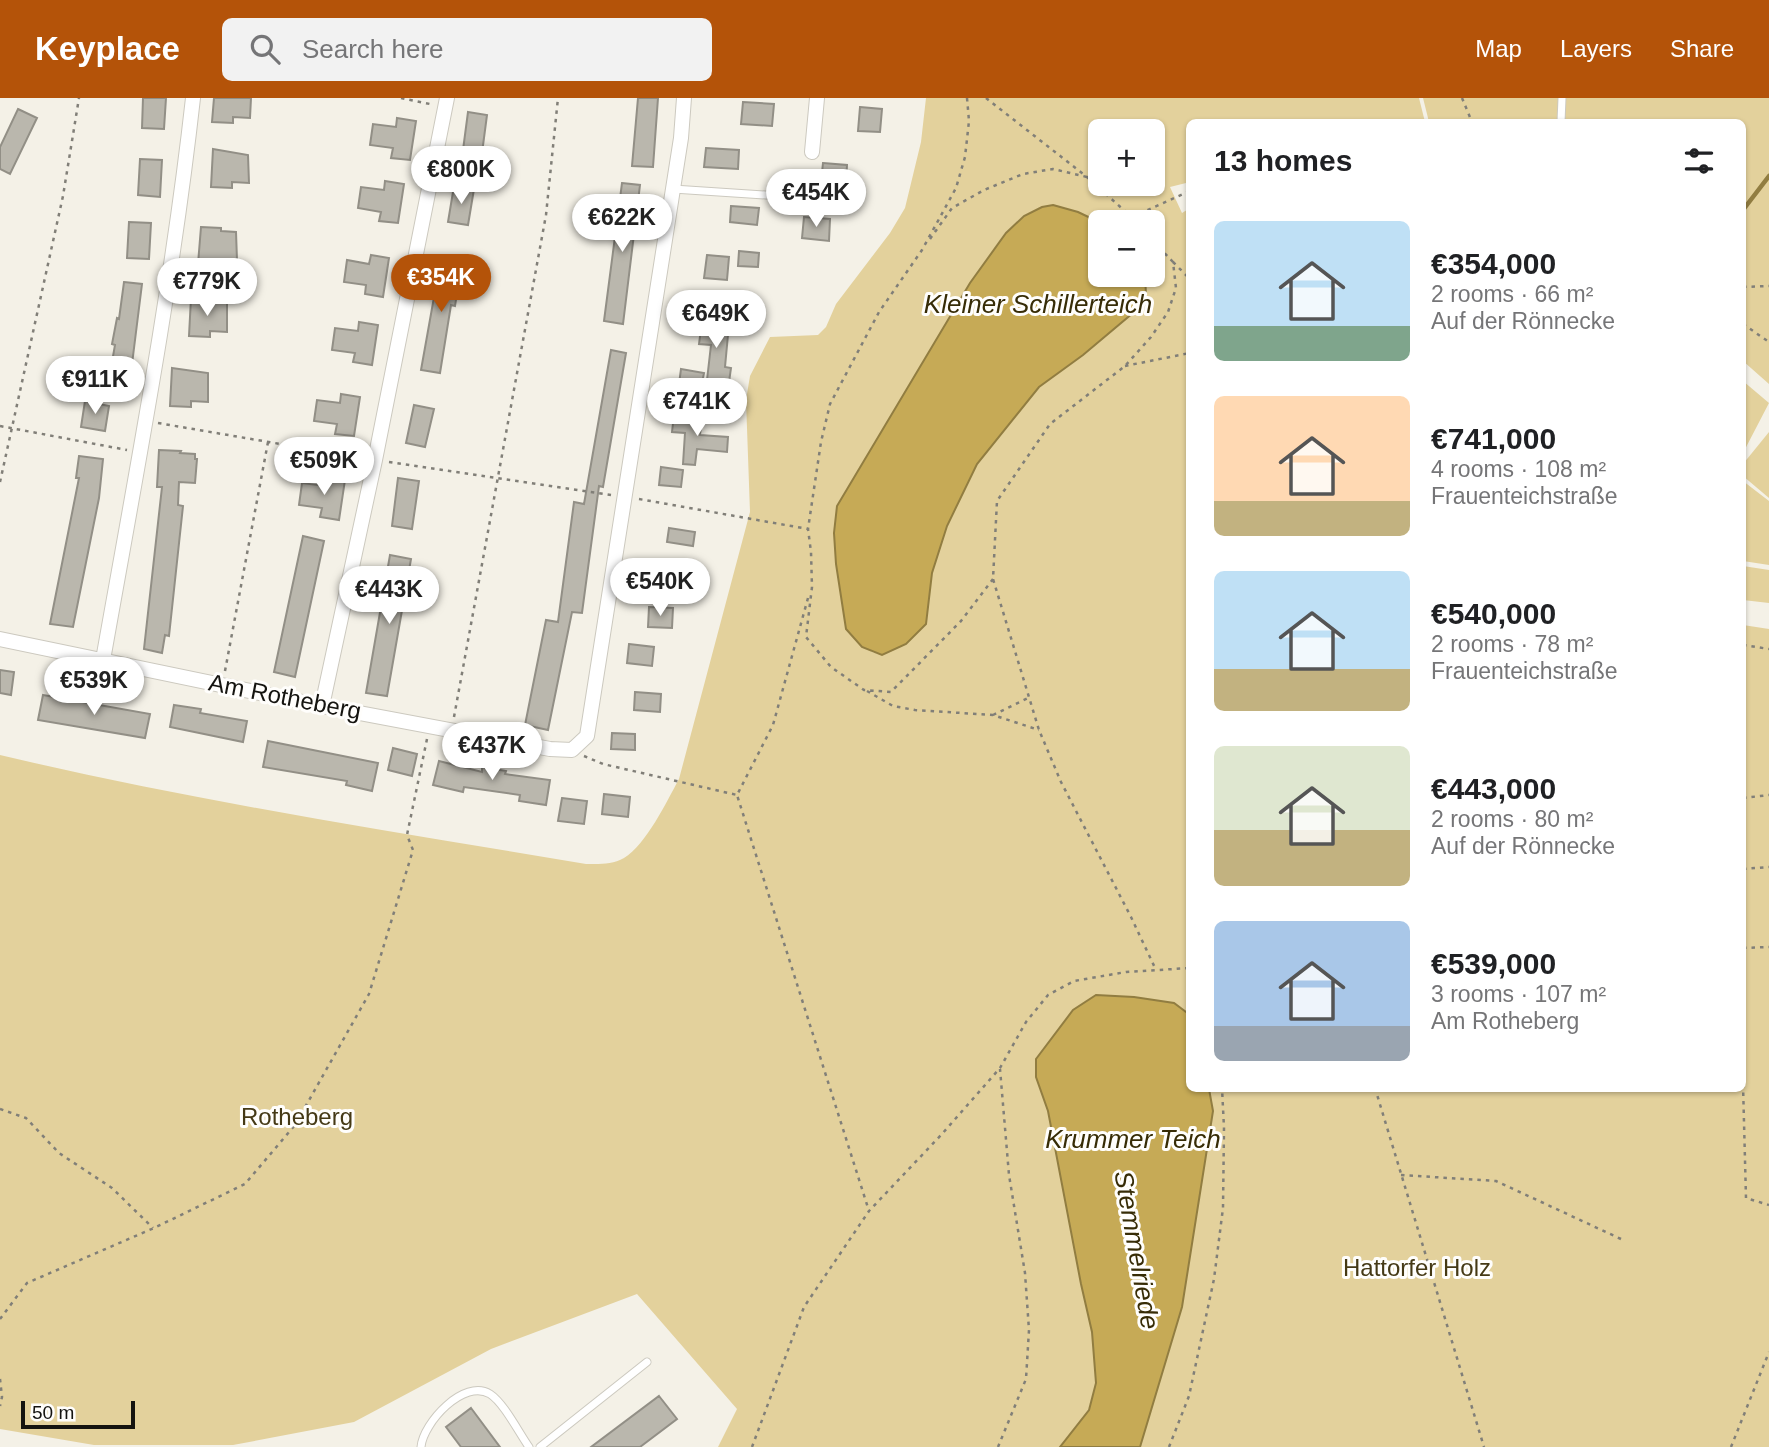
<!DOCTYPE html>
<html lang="en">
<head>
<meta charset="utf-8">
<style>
	:root { --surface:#fff; --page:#f2f2f2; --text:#202124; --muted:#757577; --accent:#b45309 }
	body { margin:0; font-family:Arial,sans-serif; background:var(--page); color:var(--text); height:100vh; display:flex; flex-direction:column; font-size:26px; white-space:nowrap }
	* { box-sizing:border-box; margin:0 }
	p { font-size:23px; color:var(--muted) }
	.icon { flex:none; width:38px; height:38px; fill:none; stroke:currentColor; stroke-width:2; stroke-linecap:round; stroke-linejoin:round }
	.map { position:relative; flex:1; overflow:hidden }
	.drawer { position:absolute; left:1186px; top:21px; width:560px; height:973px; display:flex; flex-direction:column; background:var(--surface); border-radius:10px; box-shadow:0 2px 5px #0004 }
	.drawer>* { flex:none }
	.controls { position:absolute; left:1088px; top:21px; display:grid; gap:14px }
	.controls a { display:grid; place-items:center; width:77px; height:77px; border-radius:10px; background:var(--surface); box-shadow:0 2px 5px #0004; font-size:35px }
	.scale { position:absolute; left:21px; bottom:18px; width:114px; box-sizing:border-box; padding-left:7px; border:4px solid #151410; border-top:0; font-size:19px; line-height:24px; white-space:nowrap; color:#151410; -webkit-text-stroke:5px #fffefc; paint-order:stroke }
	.price { position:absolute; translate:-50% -60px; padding:0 16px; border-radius:24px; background:#fff; color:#222; font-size:23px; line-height:46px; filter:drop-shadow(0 2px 4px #0008) }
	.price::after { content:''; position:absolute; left:50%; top:42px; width:21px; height:16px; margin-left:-10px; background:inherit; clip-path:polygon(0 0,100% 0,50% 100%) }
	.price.selected { background:var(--accent); color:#fff }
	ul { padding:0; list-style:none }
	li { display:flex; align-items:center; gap:21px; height:175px; padding:0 28px }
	li span { display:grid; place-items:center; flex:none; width:196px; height:140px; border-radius:10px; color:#555 }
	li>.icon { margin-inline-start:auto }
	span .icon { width:84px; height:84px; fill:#fffc; stroke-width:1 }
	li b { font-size:30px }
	h2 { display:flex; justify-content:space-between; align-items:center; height:84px; padding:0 28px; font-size:30px }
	header { display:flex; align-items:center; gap:42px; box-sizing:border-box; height:98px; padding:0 35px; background:var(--accent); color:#fff }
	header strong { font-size:33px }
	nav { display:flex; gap:38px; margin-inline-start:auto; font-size:24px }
	.search { width:490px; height:63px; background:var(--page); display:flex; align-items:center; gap:18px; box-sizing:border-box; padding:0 24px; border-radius:10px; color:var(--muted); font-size:26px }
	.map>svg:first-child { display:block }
</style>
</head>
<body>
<header>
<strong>Keyplace</strong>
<div class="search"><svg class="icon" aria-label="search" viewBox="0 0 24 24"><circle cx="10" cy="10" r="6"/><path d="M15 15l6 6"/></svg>Search here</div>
<nav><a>Map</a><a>Layers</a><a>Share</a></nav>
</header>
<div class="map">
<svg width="1769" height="1349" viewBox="0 0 1769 1349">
	<rect width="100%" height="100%" fill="#f4f1e7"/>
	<path fill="#e3d19c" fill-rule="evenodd" d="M926,0H1419L1425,24H1190V84L1170,89L1182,115L1190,110V917L1073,912L1036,961V979L1048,1013L1081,1186L1092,1234L1096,1285L1088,1313L1060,1349H718L737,1311L637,1196L491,1251L354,1324L233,1347H94L0,1331V657C193,703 390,733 586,766C599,766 612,767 624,760C646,747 667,703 679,681L750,414L746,302L750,278L770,239L818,237L826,229L836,206L890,135L905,110L921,44ZM1101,33H1153V86H1101ZM1053,107L1078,114L1101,125L1153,124V177H1145L1147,184L1083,257L1039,289L977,366L947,428L932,475L926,526L906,546L882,557L872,554L846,531L836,466L834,435L837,408L970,185L1005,135L1023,118L1042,109Z
		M1423,0H1769V286L1743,263V24H1429Z
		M1743,283L1769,305L1743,355Z
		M1769,334V400L1743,378V366Z
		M1743,383L1769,403V467L1743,463Z
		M1743,468L1769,472V505L1743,502Z
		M1743,527L1769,531V1349H1140L1182,1209L1213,1013L1209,991L1743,990Z"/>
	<path fill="#c6aa56" stroke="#917d41" stroke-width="2" d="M1053,107L1078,114L1101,125V177H1145L1146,197L1140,209L1083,257L1039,289L977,366L947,428L932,475L926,526L906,546L882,557L862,549L846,531L836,466L834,435L837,408L970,185L1006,135L1024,118L1042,109Z
		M1096,897L1134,899L1174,905L1190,917V990L1209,991L1213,1013L1182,1209L1140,1349H1060L1089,1312L1096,1285L1092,1234L1081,1186L1048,1013L1036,979V961L1073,912Z"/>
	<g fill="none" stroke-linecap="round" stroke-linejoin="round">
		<path stroke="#917d41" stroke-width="4.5" d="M1743,112L1769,78"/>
	</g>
	<path fill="#bab7ad" stroke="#928f86" stroke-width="2" d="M143,0H166L164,31L142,30Z
		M214,0H251L250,20L233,19V25L212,24Z
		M638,0H658L653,69L632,68Z
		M743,4L774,6L772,28L741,26Z
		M860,9L882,11L880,34L858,33Z
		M18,11L37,20L10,76L0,71V49Z
		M468,14L487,17L482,55L463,52Z
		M397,20L416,23L410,62L391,60L393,50L370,47L373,26L396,29Z
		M706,50L739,52L738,71L704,69Z
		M213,51L248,57L249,85L232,84V90L211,89Z
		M140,61L162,62L160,99L138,97Z
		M823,65L847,67L846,86L821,84Z
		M385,83L404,86L398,125L379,123L381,114L358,110L361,89L384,92Z
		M622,85L640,87L623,226L604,223Z
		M454,88L474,91L468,127L448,124Z
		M731,108L759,110L757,127L730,124Z
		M804,119L830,121L829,143L802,140Z
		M129,124L151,125L149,161L127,160Z
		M201,129L221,130V133L236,134L237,162L220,161L219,168L198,166Z
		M739,153L759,155L758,169L738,168Z
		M371,157L389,160L383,199L365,196L366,187L344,184L347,162L369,166Z
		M707,157L729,159L727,182L704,180Z
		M441,160L462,164L455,208L451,207L440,275L421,272Z
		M124,184L142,186L129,290L108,287L115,247L112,246L117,220L119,221Z
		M191,200L227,205V234L210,233V239L189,238Z
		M702,223L729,226L725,269L731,270L729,284L707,282L711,247L699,246Z
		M359,224L378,227L372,267L353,264L355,255L332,252L335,230L358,233Z
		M611,252L626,255L603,389L599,388L582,515L572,514L548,632L525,627L546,522L558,524L574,404L584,406Z
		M172,270L208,275V304L191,303V309L170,308Z
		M681,271L704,275L701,290L679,286Z
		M341,296L360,299L354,338L335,336L337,326L314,323L317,302L340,305Z
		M85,303L109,308L105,333L81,329Z
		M414,307L434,311L425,349L406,345Z
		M674,317L702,320L700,337L728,339L727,354L697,351L695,367L683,366L685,335L672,334Z
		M159,352L181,353L180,355L195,356V361H197L195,385L179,384L178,407L183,408L169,538L165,537L162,555L144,551L162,389H157Z
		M79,358L103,361L99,400L73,529L50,526L79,380H76Z
		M661,369L683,372L681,389L659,387Z
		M326,380L345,382L339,422L320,419L322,410L299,407L302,385L325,388Z
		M398,380L419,383L412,431L392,428Z
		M669,430L695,434L693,448L667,444Z
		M303,438L324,443L295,579L274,574Z
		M390,457L411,461L387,598L366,595Z
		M647,467L675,472L671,491L643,486Z
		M649,509L673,510L672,530L648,529Z
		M629,546L654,549L652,568L627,565Z
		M0,572L14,574L11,597L0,595Z
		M635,594L661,596L660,614L634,612Z
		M43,597L150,616L145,640L38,622Z
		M174,607L201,611L200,615L247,623L243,644L170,629Z
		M612,635L635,636V652L611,651Z
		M268,643L378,665L372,693L346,687L347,683L263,669Z
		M393,650L417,656L412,678L388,672Z
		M439,663L482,674V669L506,673L505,676L550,682L546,707L519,703L520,697L464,689L463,694L433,687Z
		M604,696L630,699L628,719L602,716Z
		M562,700L587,703L584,726L558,723Z
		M659,1298L677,1321L640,1349H591Z
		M471,1310L500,1349H461L446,1329Z"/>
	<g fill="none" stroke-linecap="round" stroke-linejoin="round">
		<g stroke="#ccc9bf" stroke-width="9">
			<path id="service" d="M1561,24L1562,0
				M673,91L795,99
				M421,1349C423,1325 464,1280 490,1296C504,1305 519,1335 529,1349
				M540,1349L647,1264"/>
		</g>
		<g stroke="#ccc9bf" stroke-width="16">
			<path id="minor" d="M812,54L817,0
				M0,541L322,608L550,651L572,652L587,638L681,40L684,0
				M103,562C136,376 172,189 193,0
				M322,608L375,362L447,0"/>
		</g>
		<path stroke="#817f78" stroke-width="2.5" stroke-dasharray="3.5 5" stroke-linecap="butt" d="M401,0L430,6
			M967,0L969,23L965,59L956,90L922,152L879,214L830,306L821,344L808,431L811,454L812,489L806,539L831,569L864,592L891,594L961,523L993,481
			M986,0L1087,79L1137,124
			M1462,0L1472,24
			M1132,119L1190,93
			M930,141L952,110L984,92L1023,76L1053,71L1087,79
			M1153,143L1173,164L1176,190L1168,214L1151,239L1125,268L1050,326L997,403L993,481L1039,632L1061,684L1131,819L1156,872
			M1173,164L1190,181
			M1743,189L1769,188
			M1743,226L1769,244
			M1125,268L1190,255
			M158,325L362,360
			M0,328L127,352
			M389,364L611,397
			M0,384L63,98L79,0
			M639,401L808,431
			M808,500L773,627L737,697L869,1113
			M1743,547L1769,551
			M225,573L268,344
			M867,593L893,608L915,612L993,617L1039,632
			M993,617L1028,600
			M454,619L546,117L558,0
			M584,658L603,666L737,697
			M1743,700L1769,697
			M1743,771L1769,769
			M1743,850L1769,849
			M1743,986L1746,1100L1769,1107
			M1375,990L1484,1349
			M0,1011L26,1020L59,1055L112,1090L153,1130
			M1401,1077L1496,1083L1621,1141
			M0,1221L27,1185L154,1130L245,1086L295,1027L369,896L413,752L407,737L427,641
			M0,1281L2,1299L0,1308
			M752,1349L804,1209L869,1113L942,1036L1000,970L1026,924L1048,897L1074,883L1126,874L1190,870
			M998,1349L1026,1281L1029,1232L1025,1175L1009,1077L1000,971
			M1169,1349L1189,1298L1214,1181L1223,1110L1224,1030L1222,990
			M1731,1349L1769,1254"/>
		<use href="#service" stroke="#fff" stroke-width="7"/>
		<use href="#minor" stroke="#fff" stroke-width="14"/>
	</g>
	<g text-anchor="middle" stroke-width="6" stroke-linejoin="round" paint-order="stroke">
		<g font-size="24" fill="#151410" stroke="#fffefc">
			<text transform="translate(285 599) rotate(11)" y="8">Am Rotheberg</text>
		</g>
		<g font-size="24" fill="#453915" stroke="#fffefc">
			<text x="297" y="1027">Rotheberg</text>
			<text x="1417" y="1178">Hattorfer Holz</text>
		</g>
		<g font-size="26" font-style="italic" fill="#372c06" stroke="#fffefc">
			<text x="1038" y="215">Kleiner Schillerteich</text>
			<text x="1133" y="1050">Krummer Teich</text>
			<text transform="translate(1137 1152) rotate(80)" y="9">Stemmelriede</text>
		</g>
	</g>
</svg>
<div class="controls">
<a>+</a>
<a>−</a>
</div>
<div class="scale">50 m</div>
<b class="price" style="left:461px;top:108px">€800K</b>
<b class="price" style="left:816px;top:131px">€454K</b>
<b class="price" style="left:622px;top:156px">€622K</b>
<b class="price selected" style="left:441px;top:216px">€354K</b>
<b class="price" style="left:207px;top:220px">€779K</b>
<b class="price" style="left:716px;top:252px">€649K</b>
<b class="price" style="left:95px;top:318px">€911K</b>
<b class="price" style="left:697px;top:340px">€741K</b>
<b class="price" style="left:324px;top:399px">€509K</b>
<b class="price" style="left:660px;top:520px">€540K</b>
<b class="price" style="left:389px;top:528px">€443K</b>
<b class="price" style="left:94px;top:619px">€539K</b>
<b class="price" style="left:492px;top:684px">€437K</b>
<section class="drawer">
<h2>13 homes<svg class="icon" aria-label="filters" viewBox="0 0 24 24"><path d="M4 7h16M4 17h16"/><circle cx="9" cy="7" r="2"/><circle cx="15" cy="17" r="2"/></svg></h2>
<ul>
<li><span style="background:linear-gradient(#bfe0f5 75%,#7fa58c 0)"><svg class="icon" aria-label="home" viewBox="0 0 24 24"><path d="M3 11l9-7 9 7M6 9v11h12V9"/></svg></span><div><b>€354,000</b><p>2 rooms · 66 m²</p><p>Auf der Rönnecke</p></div></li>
<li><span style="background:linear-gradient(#ffd9b3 75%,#c2b280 0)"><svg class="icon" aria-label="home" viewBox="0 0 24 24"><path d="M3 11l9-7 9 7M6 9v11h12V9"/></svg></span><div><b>€741,000</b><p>4 rooms · 108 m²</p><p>Frauenteichstraße</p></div></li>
<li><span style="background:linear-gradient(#bfe0f5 70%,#c2b280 0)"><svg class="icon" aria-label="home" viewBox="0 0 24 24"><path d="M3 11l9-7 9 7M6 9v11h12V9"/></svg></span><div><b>€540,000</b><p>2 rooms · 78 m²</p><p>Frauenteichstraße</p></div></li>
<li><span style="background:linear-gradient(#dfe7d0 60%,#c2b280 0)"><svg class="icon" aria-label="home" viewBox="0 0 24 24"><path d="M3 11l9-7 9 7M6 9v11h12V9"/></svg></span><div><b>€443,000</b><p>2 rooms · 80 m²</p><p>Auf der Rönnecke</p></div></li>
<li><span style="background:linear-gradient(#a9c7e8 75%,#9aa5b1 0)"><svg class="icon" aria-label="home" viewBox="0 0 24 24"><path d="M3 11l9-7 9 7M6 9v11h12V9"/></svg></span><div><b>€539,000</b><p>3 rooms · 107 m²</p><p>Am Rotheberg</p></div></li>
</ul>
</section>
</div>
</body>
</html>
